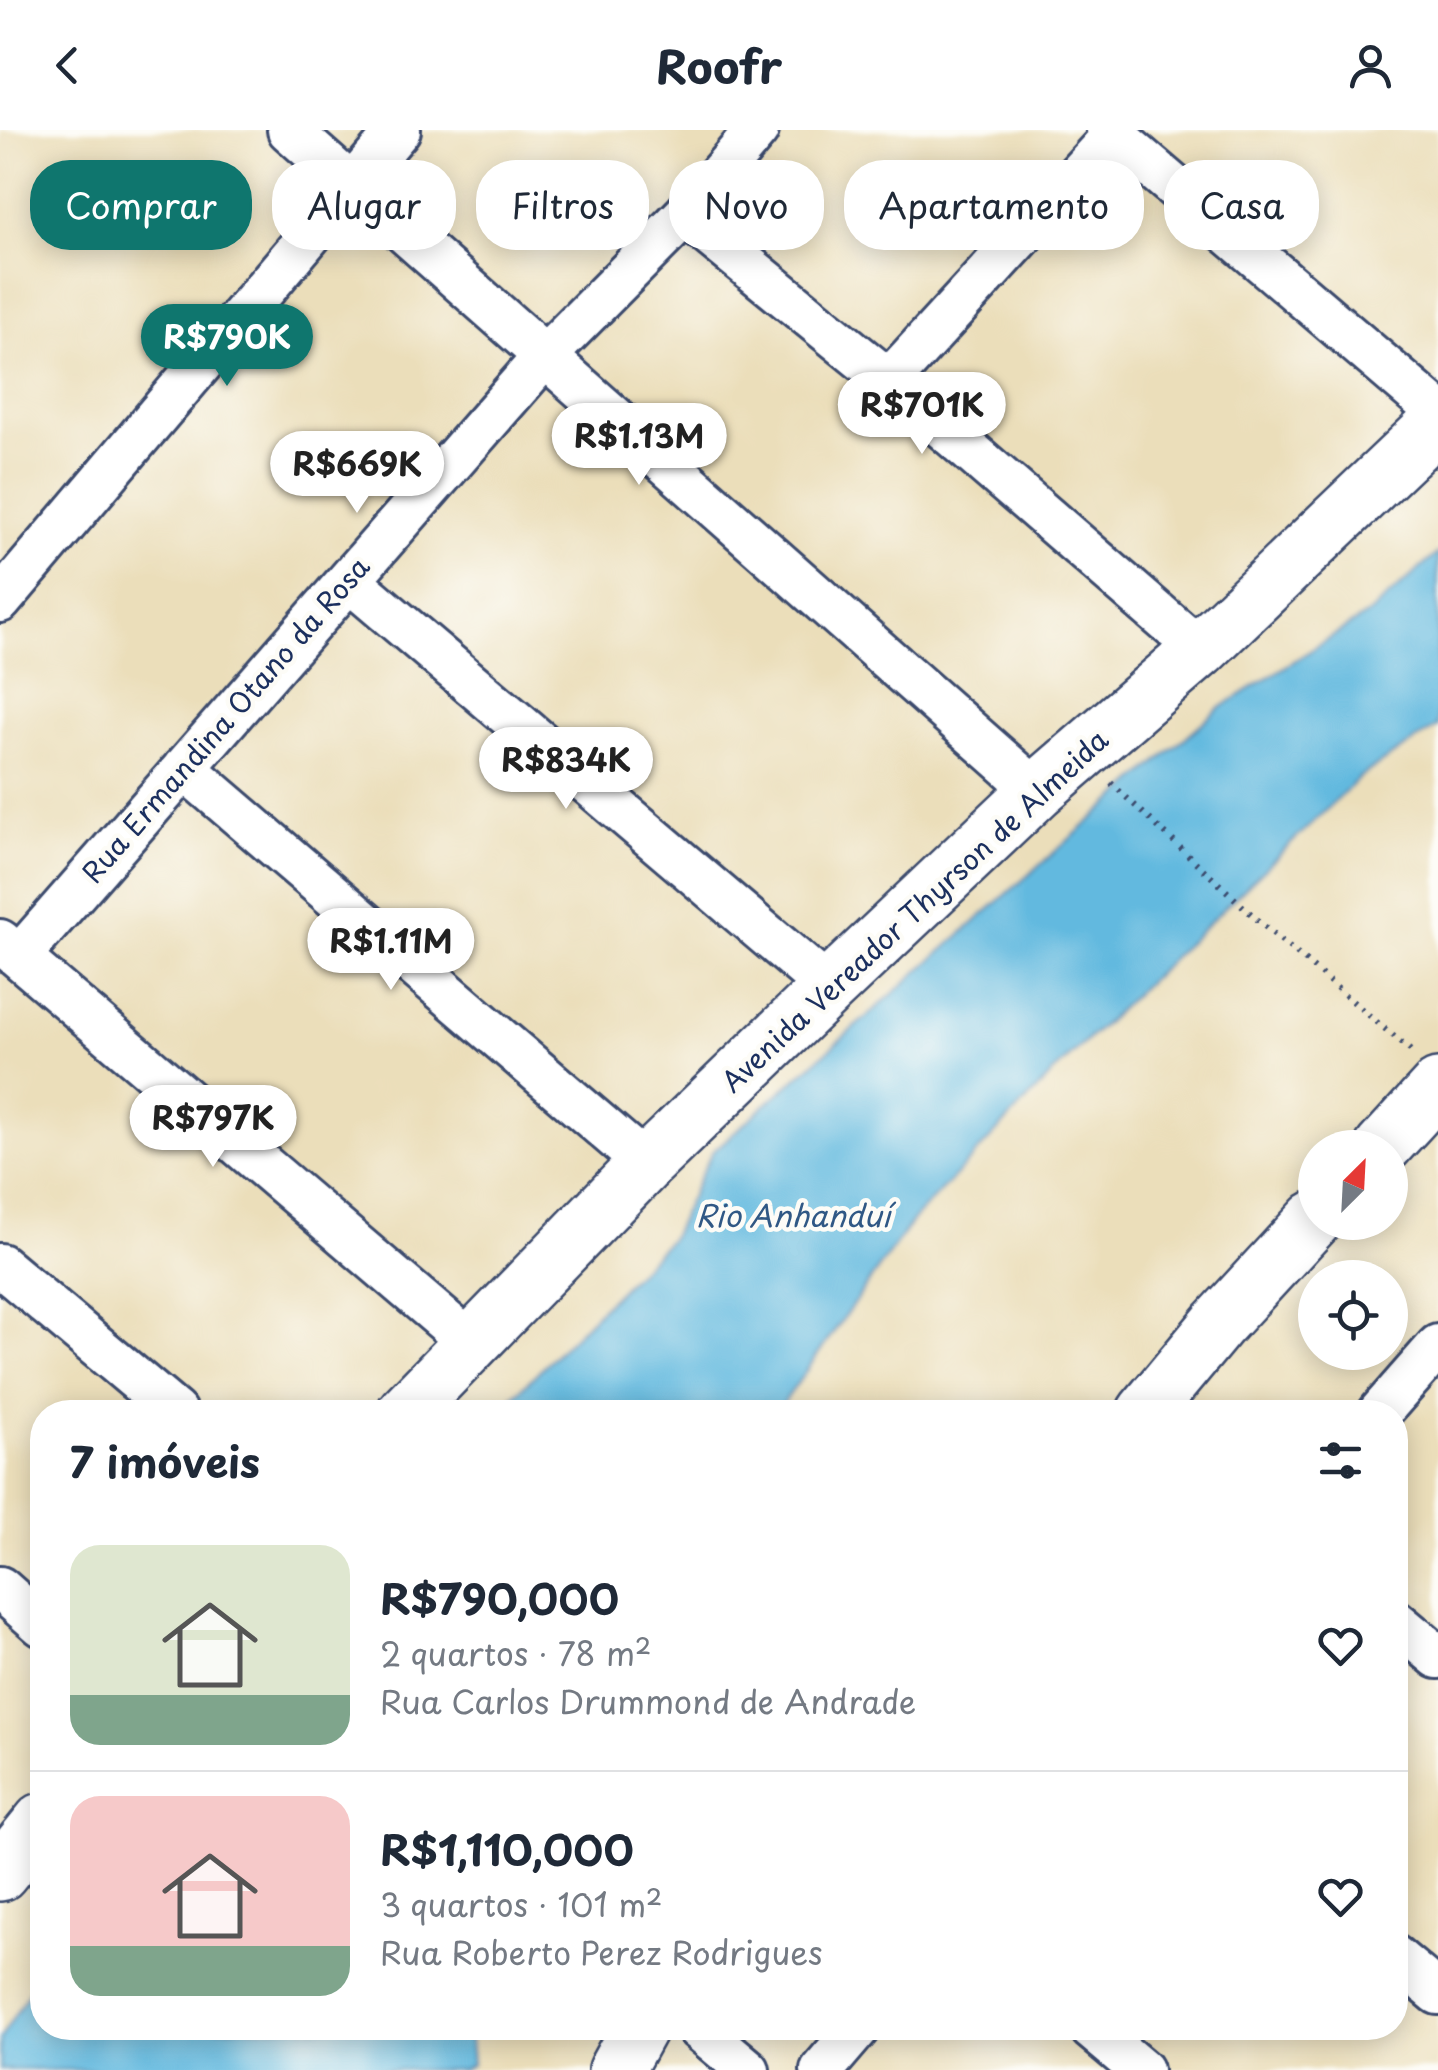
<!DOCTYPE html>
<html lang="pt">
<head>
<meta charset="utf-8">
<style>
	:root { --surface:#fff; --page:#f6f6f7; --text:#1f2937; --muted:#747a83; --line:#e0e1e3; --accent:#0f766e }
	body { margin:0; font-family:"Playpen Sans",sans-serif; background:var(--page); color:var(--text); height:100vh; display:flex; flex-direction:column; font-size:38px; white-space:nowrap }
	* { box-sizing:border-box; margin:0 }
	p { font-size:32px; color:var(--muted) }
	.icon { flex:none; width:55px; height:55px; fill:none; stroke:currentColor; stroke-width:2; stroke-linecap:round; stroke-linejoin:round }
	.map { position:relative; flex:1; overflow:hidden }
	.side { position:absolute; left:30px; top:1270px; width:1378px; height:640px; display:flex; flex-direction:column; background:var(--surface); border-radius:40px; box-shadow:0 5px 25px #0003 }
	.side>* { flex:none }
	.top-card { position:absolute; left:30px; top:30px; width:1380px; height:90px; display:flex; gap:20px }
	.needle { width:65px; rotate:24deg }
	.tools { position:absolute; left:1298px; top:1000px; display:grid; gap:20px }
	.tools a { display:grid; place-items:center; width:110px; height:110px; border-radius:50%; background:var(--surface); box-shadow:0 5px 25px #0003; font-size:50px }
	.price { position:absolute; translate:-50% -85px; padding:0 22px; border-radius:35px; background:#fff; color:#222; font-size:32px; line-height:65px; filter:drop-shadow(0 2px 5px #0008) }
	.price::after { content:''; position:absolute; left:50%; top:60px; width:30px; height:22px; margin-left:-15px; background:inherit; clip-path:polygon(0 0,100% 0,50% 100%) }
	.price.selected { background:var(--accent); color:#fff }
	ul { padding:0; list-style:none }
	li { display:flex; align-items:center; gap:30px; height:250px; padding:0 40px }
	li+li { border-top:2px solid var(--line) }
	li span { display:grid; place-items:center; flex:none; width:280px; height:200px; border-radius:30px; color:#555 }
	li>.icon { margin-inline-start:auto }
	span .icon { width:120px; height:120px; fill:#fffc; stroke-width:1 }
	li b { font-size:42px }
	h2 { display:flex; justify-content:space-between; align-items:center; height:120px; padding:0 40px; font-size:42px }
	.tag { padding:0 35px; border-radius:40px; background:var(--surface); box-shadow:0 5px 25px #0003; font-size:35px; line-height:90px }
	.tag.selected { background:var(--accent); color:#fff }
	header { display:flex; justify-content:space-between; align-items:center; height:130px; padding:0 40px; background:var(--surface); font-size:45px; font-weight:700 }
	.map>svg:first-child { display:block }
</style>
</head>
<body>
<header><svg class="icon" aria-label="back" viewBox="0 0 24 24"><path d="M15 5l-7 7 7 7"/></svg>Roofr<svg class="icon" aria-label="person" viewBox="0 0 24 24"><circle cx="12" cy="8" r="4"/><path d="M4 21q1-7 8-7t8 7"/></svg></header>
<div class="map">
<svg width="1438" height="1940" viewBox="0 0 1438 1940">
	<rect width="100%" height="100%" fill="#fdfcf7"/>
	<filter id="ink" filterUnits="userSpaceOnUse"><feTurbulence type="fractalNoise" baseFrequency=".01" numOctaves="2"/><feDisplacementMap in="SourceGraphic" scale="20" xChannelSelector="R" yChannelSelector="G"/><feConvolveMatrix kernelMatrix="1 2 1 2 8 2 1 2 1" color-interpolation-filters="sRGB"/></filter>
	<filter id="wash" filterUnits="userSpaceOnUse"><feTurbulence type="fractalNoise" baseFrequency=".0048" numOctaves="4" result="noise"/><feDisplacementMap in="SourceGraphic" scale="40" xChannelSelector="R" yChannelSelector="G"/><feGaussianBlur stdDeviation="2.25" result="paint"/><feColorMatrix in="noise" values="0 0 0 0 0 0 0 0 0 0 0 0 0 0 0 0 0 1.4 0 .05"/><feComposite in="paint" operator="in"/></filter>
	<g filter="url(#wash)">
		<rect width="100%" height="100%" fill="#ebdeba"/>
		<path fill="#62b9df" stroke="#3e749e" stroke-width="2.5" d="M1438,423V596L1361,646L1054,942L913,1090L777,1282H498L670,1109L712,1022L1217,580L1371,482Z
			M42,1841V1898H469L472,1934L462,1940H0V1909Z"/>
	</g>
	<g filter="url(#ink)">
		<g fill="none" stroke-linecap="round" stroke-linejoin="round">
			<g stroke="#3a496c" stroke-width="48">
				<path id="street" d="M289,0L1037,661
					M1108,0L1438,282
					M685,85L889,251L1200,520
					M889,251L1114,5
					M349,450L829,858
					M0,471L399,0
					M184,638L646,1034
					M0,811L472,1214
					M19,827L544,227L685,85L757,0
					M0,1135L175,1282
					M1380,1282L1438,1216
					M0,1458L42,1495
					M1395,1491L1438,1527
					M1395,1827L1438,1863
					M698,1898L748,1940
					M1091,1898L1141,1940
					M822,1940L858,1898"/>
			</g>
			<g stroke="#3a496c" stroke-width="60">
				<path id="primary" d="M1382,1018L1438,957
					M405,1282L646,1034L829,858L1037,661L1200,520L1438,293
					M1145,1282L1219,1193L1315,1089
					M0,1743L42,1691
					M616,1940L639,1898"/>
			</g>
			<path stroke="#3a496c" stroke-width="6" stroke-dasharray="2.5 8" stroke-linecap="butt" d="M1111,653L1263,795L1411,921"/>
			<use href="#street" stroke="#fff" stroke-width="42"/>
			<use href="#primary" stroke="#fff" stroke-width="55"/>
		</g>
	</g>
	<g text-anchor="middle" stroke-width="9" stroke-linejoin="round" paint-order="stroke">
		<g font-size="28" fill="#1b2f5e" stroke="#fdfcf7">
			<text transform="translate(226 590) rotate(-49)" y="10">Rua Ermandina Otano da Rosa</text>
			<text transform="translate(915 781) rotate(-43)" y="10">Avenida Vereador Thyrson de Almeida</text>
		</g>
		<g font-size="30" font-style="italic" fill="#305885" stroke="#fdfcf7">
			<text x="793" y="1097">Rio Anhanduí</text>
		</g>
	</g>
</svg>
<div class="tools">
<a><svg class="needle" viewBox="-14 -14 28 28"><path d="M0-13l5 13h-10z" fill="#e53935"/><path d="M0 13l5-13h-10z" fill="#747a83"/></svg></a>
<a><svg class="icon" aria-label="locate" viewBox="0 0 24 24"><circle cx="12" cy="12" r="6"/><path d="M12 2v4M12 18v4M2 12h4M18 12h4"/></svg></a>
</div>
<b class="price selected" style="left:227px;top:259px">R$790K</b>
<b class="price" style="left:922px;top:327px">R$701K</b>
<b class="price" style="left:639px;top:358px">R$1.13M</b>
<b class="price" style="left:357px;top:386px">R$669K</b>
<b class="price" style="left:566px;top:682px">R$834K</b>
<b class="price" style="left:391px;top:863px">R$1.11M</b>
<b class="price" style="left:213px;top:1040px">R$797K</b>
<div class="top-card">
<a class="tag selected">Comprar</a>
<a class="tag">Alugar</a>
<a class="tag">Filtros</a>
<a class="tag">Novo</a>
<a class="tag">Apartamento</a>
<a class="tag">Casa</a>
</div>
<section class="side">
<h2>7 imóveis<svg class="icon" aria-label="filters" viewBox="0 0 24 24"><path d="M4 7h16M4 17h16"/><circle cx="9" cy="7" r="2"/><circle cx="15" cy="17" r="2"/></svg></h2>
<ul>
<li><span style="background:linear-gradient(#dfe7d0 75%,#7fa58c 0)"><svg class="icon" aria-label="home" viewBox="0 0 24 24"><path d="M3 11l9-7 9 7M6 9v11h12V9"/></svg></span><div><b>R$790,000</b><p>2 quartos · 78 m²</p><p>Rua Carlos Drummond de Andrade</p></div><svg class="icon" aria-label="heart" viewBox="0 0 24 24"><path d="M12 20l-8-8c-3-5 5-10 8-4 3-6 11-1 8 4z"/></svg></li>
<li><span style="background:linear-gradient(#f6c9c9 75%,#7fa58c 0)"><svg class="icon" aria-label="home" viewBox="0 0 24 24"><path d="M3 11l9-7 9 7M6 9v11h12V9"/></svg></span><div><b>R$1,110,000</b><p>3 quartos · 101 m²</p><p>Rua Roberto Perez Rodrigues</p></div><svg class="icon" aria-label="heart" viewBox="0 0 24 24"><path d="M12 20l-8-8c-3-5 5-10 8-4 3-6 11-1 8 4z"/></svg></li>
</ul>
</section>
</div>
</body>
</html>
